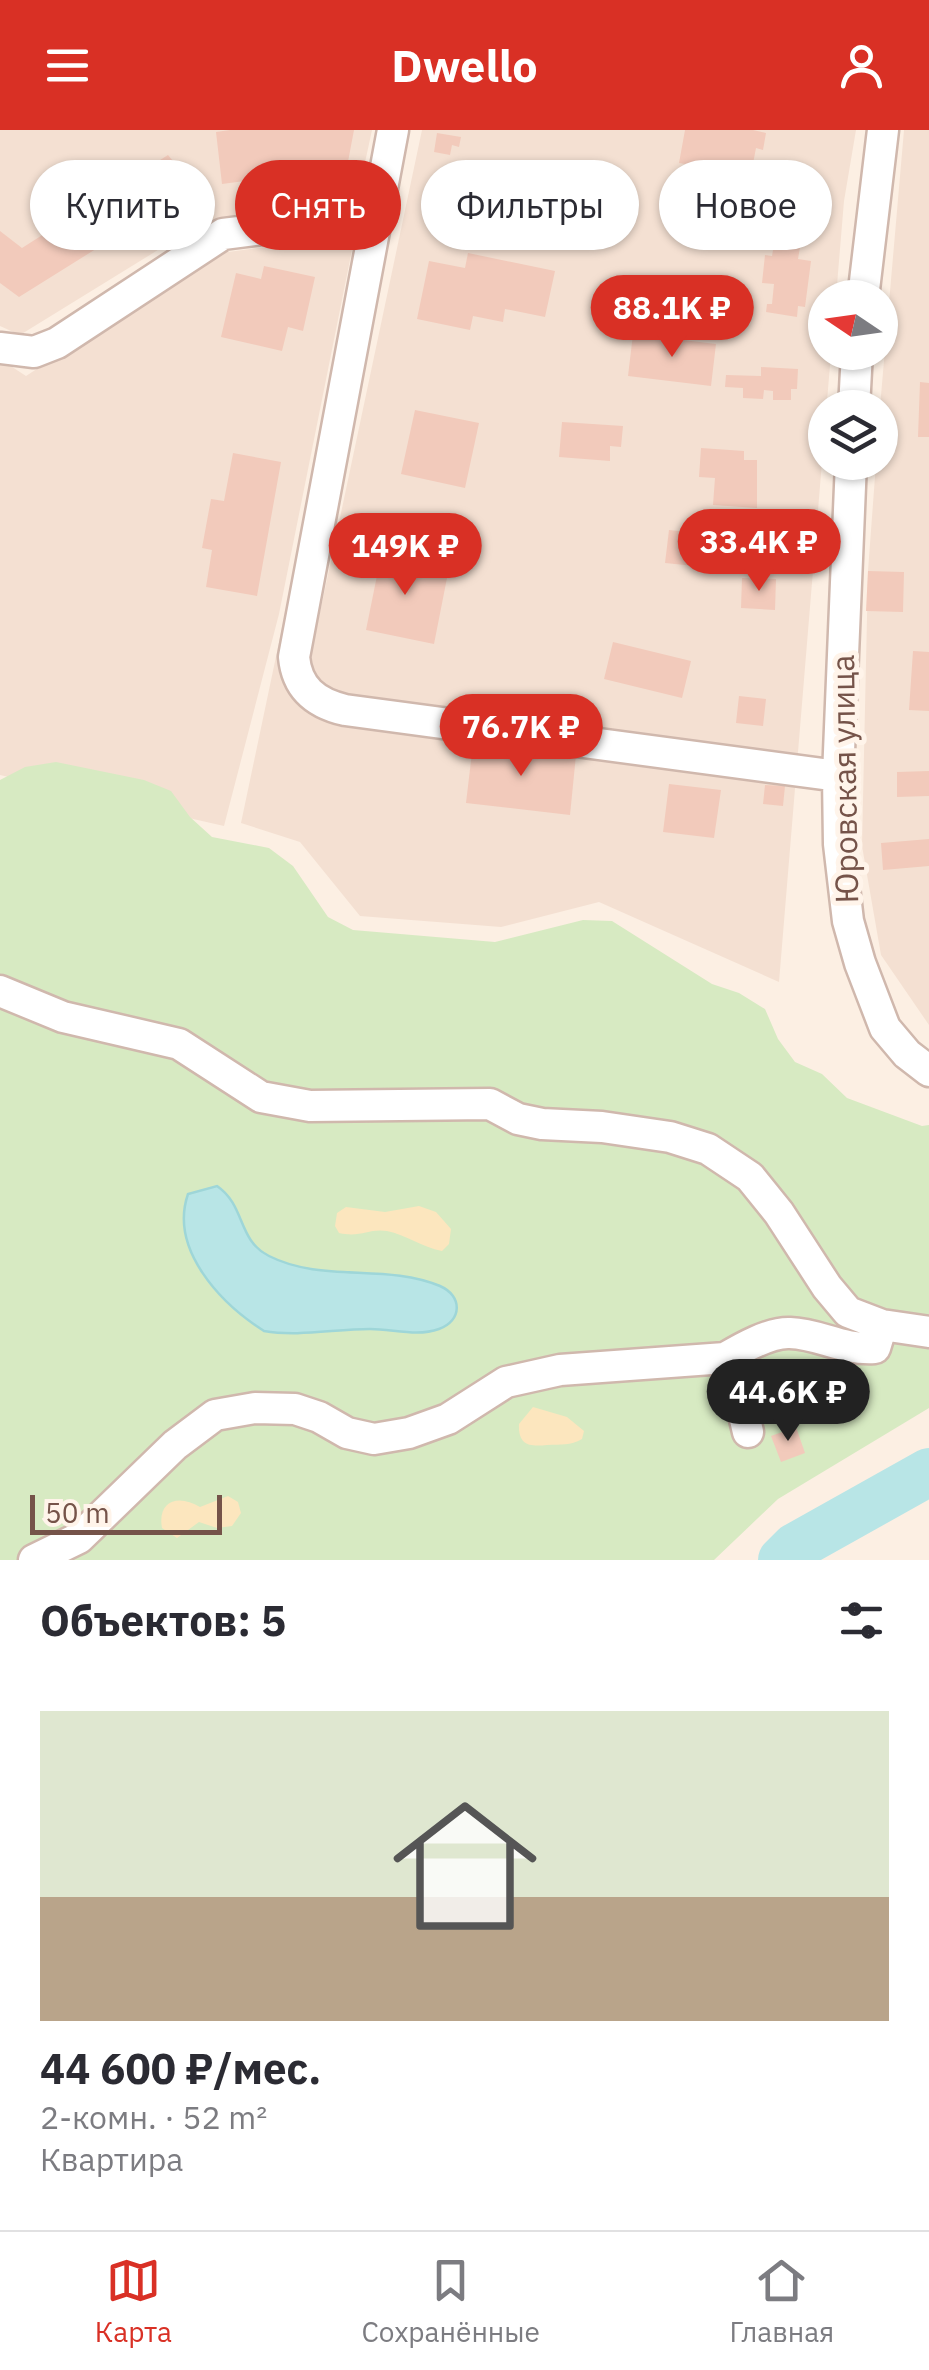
<!DOCTYPE html>
<html lang="ru">
<head>
<meta charset="utf-8">
<style>
	:root { --surface:#fff; --page:#f2f2f3; --text:#2b2b33; --muted:#7c7c81; --line:#e1e1e2; --accent:#d93025 }
	body { margin:0; font-family:"IBM Plex Sans",sans-serif; background:var(--page); color:var(--text); height:100vh; display:flex; flex-direction:column; font-size:38px; white-space:nowrap }
	* { box-sizing:border-box; margin:0 }
	p { font-size:32px; color:var(--muted) }
	.icon { flex:none; width:55px; height:55px; fill:none; stroke:currentColor; stroke-width:2; stroke-linecap:round; stroke-linejoin:round }
	.map { position:relative; height:1430px; overflow:hidden }
	.drawer { display:flex; flex-direction:column; background:var(--surface); flex:1 }
	.drawer>* { flex:none }
	.hud { position:absolute; left:30px; top:30px; width:870px; height:90px; display:flex; gap:20px }
	.needle { width:65px; rotate:283deg }
	.tools { position:absolute; left:808px; top:150px; display:grid; gap:20px }
	.tools a { display:grid; place-items:center; width:90px; height:90px; border-radius:50%; background:var(--surface); box-shadow:0 2px 8px #0004; font-size:50px }
	.scale { position:absolute; left:30px; bottom:25px; width:192px; box-sizing:border-box; padding-left:10px; border:5px solid #755349; border-top:0; font-size:28px; line-height:35px; white-space:nowrap; color:#755349; -webkit-text-stroke:8px #fff4ea; paint-order:stroke }
	.price { position:absolute; translate:-50% -85px; padding:0 22px; border-radius:35px; background:var(--accent); color:#fff; font-size:32px; line-height:65px; filter:drop-shadow(0 2px 5px #0008) }
	.price::after { content:''; position:absolute; left:50%; top:60px; width:30px; height:22px; margin-left:-15px; background:inherit; clip-path:polygon(0 0,100% 0,50% 100%) }
	.price.on { background:#222; color:#fff }
	ul { padding:0; list-style:none }
	li { display:grid; align-content:center; gap:20px; height:530px; padding:0 40px }
	li+li { border-top:2px solid var(--line) }
	li span { display:grid; place-items:center; height:310px; border-radius:0px; color:#555 }
	li>.icon { margin-inline-start:auto }
	span .icon { width:180px; height:180px; fill:#fffc; stroke-width:1 }
	li b { font-size:42px }
	h2 { display:flex; justify-content:space-between; align-items:center; height:120px; padding:0 40px; font-size:42px }
	.chip { padding:0 35px; border-radius:45px; background:var(--surface); box-shadow:0 2px 8px #0004; font-size:35px; line-height:90px }
	.chip.on { background:var(--accent); color:#fff }
	header { display:flex; justify-content:space-between; align-items:center; height:130px; padding:0 40px; background:var(--accent); color:#fff; font-size:45px; font-weight:700 }
	.menu { display:flex; justify-content:space-around; align-items:center; height:140px; border-top:2px solid var(--line); background:var(--surface); font-size:28px; color:var(--muted) }
	.menu a { display:grid; justify-items:center; gap:5px }
	.menu .on { color:var(--accent) }
	.map>svg:first-child { display:block }
</style>
</head>
<body>
<header><svg class="icon" aria-label="menu" viewBox="0 0 24 24"><path d="M4 6h16M4 12h16M4 18h16"/></svg>Dwello<svg class="icon" aria-label="person" viewBox="0 0 24 24"><circle cx="12" cy="8" r="4"/><path d="M4 21q1-7 8-7t8 7"/></svg></header>
<div class="map">
<svg width="929" height="1430" viewBox="0 0 929 1430">
	<rect width="100%" height="100%" fill="#fcefe3"/>
	<path fill="#f4e0d2" d="M0,0H372L358,65L205,91L20,205L0,196Z
		M422,0H856L844,71L836,167L825,168V222L831,223L779,852L599,772L501,797L360,786L300,712L241,693L282,498L315,506Z
		M904,0H929V895L881,825L862,716L868,441L876,333L880,332V277Z
		M355,105L279,484L224,696L0,645V229L26,246L213,124Z"/>
	<path fill="#d7eac2" d="M56,632L144,650L171,661L190,687L212,707L269,718L293,736L328,787L353,800L495,812L583,790L612,791L712,854L739,863L765,879L778,909L795,932L822,944L847,968L922,996L929,995V1278L778,1369L714,1430H0V650L25,637Z"/>
	<path fill="#fce6be" d="M419,1076L436,1082L451,1099L449,1114L442,1121C422,1117 406,1105 387,1101C369,1098 361,1108 339,1103L335,1096L337,1083L346,1077L385,1082Z
		M533,1277L567,1287L584,1301L582,1309C570,1316 561,1314 547,1315C529,1317 518,1315 519,1294Z
		M228,1366L238,1372L241,1383L232,1396L217,1398L199,1392L177,1408L162,1398C157,1370 179,1364 200,1377Z"/>
	<path fill="#b8e5e6" stroke="#9ed6d8" stroke-width="2.5" d="M217,1056C246,1076 237,1110 269,1126C322,1153 386,1133 440,1156C463,1166 462,1191 439,1199C417,1207 393,1199 370,1199C335,1199 298,1207 264,1201C220,1173 169,1119 188,1064Z"/>
	<g fill="none" stroke-linecap="round" stroke-linejoin="round">
		<path stroke="#b8e5e6" stroke-width="48" d="M782,1430L795,1417L929,1342"/>
	</g>
	<path fill="#f2cabb" d="M230,0H354L347,37L222,54L216,2Z
		M685,0H753L766,3L763,20L756,18L751,44L735,41L730,68L698,62L703,37L679,33Z
		M437,3L461,7L459,17L452,15L450,25L434,22Z
		M168,25L195,57L19,167L0,153V101L22,118Z
		M774,114L800,117L798,129L811,131L805,177L798,176L797,187L766,182L767,174H772L774,154L762,153L765,125L772,126Z
		M468,123L555,141L545,187L505,179L503,192L473,186L470,200L417,189L429,131L465,138Z
		M264,136L315,147L303,201L288,197L282,221L221,207L236,143L261,149Z
		M633,204L716,214L711,256L628,246Z
		M761,237L798,239L797,259H791V270H773V261L764,260L763,269L743,268V258L725,257L726,245L761,246Z
		M920,252L929,253V307H918Z
		M415,280L479,293L465,358L401,344Z
		M562,292L623,296L621,317L610,316V331L559,327Z
		M701,318L744,321V330H757V378L713,375L715,348L699,347Z
		M233,323L281,332L257,466L206,457L212,420L202,418L211,369L224,371Z
		M669,400L717,405L714,438L665,433Z
		M384,411L412,416L407,440L447,448L434,514L366,500Z
		M868,441L904,442L903,482L866,481Z
		M742,448L776,449L775,480L741,478Z
		M613,512L691,531L682,568L604,549Z
		M913,521L929,522V581L909,580Z
		M739,566L766,569L763,596L736,593Z
		M473,614L576,625L570,685L466,673Z
		M929,641V666L897,667V642Z
		M669,654L721,660L714,708L663,702Z
		M765,655L785,656L783,676L763,674Z
		M929,709V736L883,740L881,713Z
		M796,1297L805,1323L781,1332L771,1306Z"/>
	<g fill="none" stroke-linecap="round" stroke-linejoin="round">
		<g stroke="#d0b8ad" stroke-width="35">
			<path id="minor" d="M393,0L294,527C297,558 315,573 345,580L838,646
				M863,168L883,0
				M0,218L34,222L57,213L223,104L334,90L376,89
				M854,278L857,222
				M851,332L838,646L839,714L848,791L860,833L885,898L907,924L929,941
				M0,861L63,887L179,914L261,967L310,976L490,974L518,989L542,994L602,997L670,1007L708,1019L750,1047L779,1083L827,1157L848,1182L882,1195L929,1202
				M725,1228L739,1264L748,1302
				M34,1430L79,1408L175,1315L215,1285L255,1278L295,1279L319,1287L347,1303L374,1309L409,1303L448,1289L506,1252L560,1240L725,1228C742,1218 770,1202 790,1203C821,1204 840,1220 875,1218L882,1195"/>
		</g>
		<use href="#minor" stroke="#fff" stroke-width="30"/>
	</g>
	<g text-anchor="middle" stroke-width="10" stroke-linejoin="round" paint-order="stroke">
		<g font-size="32" fill="#755349" stroke="#fff4ea">
			<text transform="translate(845 649) rotate(-91)" y="11">Юровская улица</text>
		</g>
	</g>
</svg>
<div class="tools">
<a><svg class="needle" viewBox="-14 -14 28 28"><path d="M0-13l5 13h-10z" fill="#e53935"/><path d="M0 13l5-13h-10z" fill="#7c7c81"/></svg></a>
<a><svg class="icon" aria-label="layers" viewBox="0 0 24 24"><path d="M12 4l9 5-9 5-9-5zM3 14l9 5 9-5"/></svg></a>
</div>
<div class="scale">50 m</div>
<b class="price" style="left:672px;top:230px">88.1K ₽</b>
<b class="price" style="left:759px;top:464px">33.4K ₽</b>
<b class="price" style="left:405px;top:468px">149K ₽</b>
<b class="price" style="left:521px;top:649px">76.7K ₽</b>
<b class="price on" style="left:788px;top:1314px">44.6K ₽</b>
<div class="hud">
<a class="chip">Купить</a>
<a class="chip on">Снять</a>
<a class="chip">Фильтры</a>
<a class="chip">Новое</a>
</div>
</div>
<section class="drawer">
<h2>Объектов: 5<svg class="icon" aria-label="filters" viewBox="0 0 24 24"><path d="M4 7h16M4 17h16"/><circle cx="9" cy="7" r="2"/><circle cx="15" cy="17" r="2"/></svg></h2>
<ul>
<li><span style="background:linear-gradient(#dfe7d0 60%,#b9a48a 0)"><svg class="icon" aria-label="home" viewBox="0 0 24 24"><path d="M3 11l9-7 9 7M6 9v11h12V9"/></svg></span><div><b>44 600 ₽/мес.</b><p>2-комн. · 52 m²</p><p>Квартира</p></div></li>
</ul>
</section>
<nav class="menu">
<a class="on"><svg class="icon" aria-label="map" viewBox="0 0 24 24"><path d="M3 6l6-2 6 2 6-2v14l-6 2-6-2-6 2zM9 4v14M15 6v14"/></svg>Карта</a>
<a><svg class="icon" aria-label="saved" viewBox="0 0 24 24"><path d="M7 4h10v16l-5-4-5 4z"/></svg>Сохранённые</a>
<a><svg class="icon" aria-label="home" viewBox="0 0 24 24"><path d="M3 11l9-7 9 7M6 9v11h12V9"/></svg>Главная</a>
</nav>
</body>
</html>
